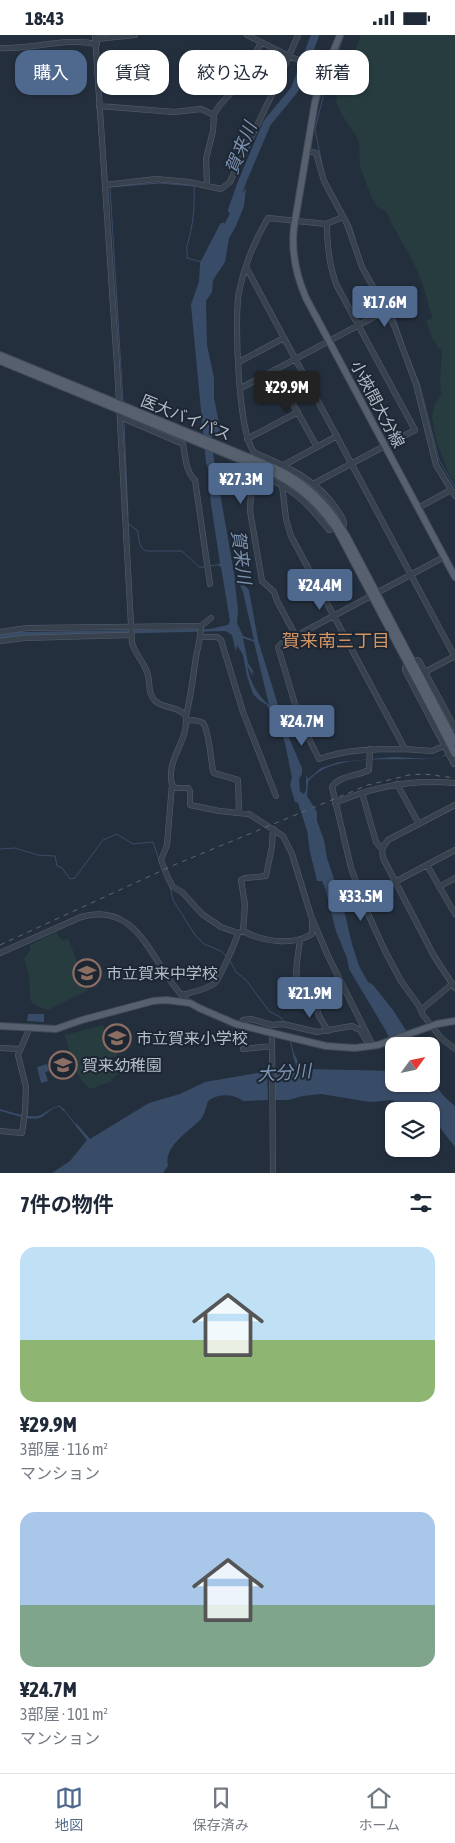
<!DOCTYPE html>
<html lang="ja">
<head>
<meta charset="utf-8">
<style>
	:root { --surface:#fff; --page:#f6f6f7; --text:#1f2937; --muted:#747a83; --line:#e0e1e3; --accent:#4f688e }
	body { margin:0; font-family:"Asap Condensed","Noto Sans JP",sans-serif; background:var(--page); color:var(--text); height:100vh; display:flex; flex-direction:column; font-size:19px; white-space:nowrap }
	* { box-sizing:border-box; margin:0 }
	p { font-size:16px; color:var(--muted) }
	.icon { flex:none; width:28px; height:28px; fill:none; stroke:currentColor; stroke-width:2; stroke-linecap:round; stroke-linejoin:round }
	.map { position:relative; height:1138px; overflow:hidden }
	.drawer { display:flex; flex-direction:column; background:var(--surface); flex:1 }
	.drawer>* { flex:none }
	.hud { position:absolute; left:15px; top:15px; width:425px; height:45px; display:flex; gap:10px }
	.needle { width:32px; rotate:57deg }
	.fabs { position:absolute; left:385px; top:1002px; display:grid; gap:10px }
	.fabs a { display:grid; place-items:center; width:55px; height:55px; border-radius:10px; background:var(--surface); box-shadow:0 1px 4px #0004; font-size:25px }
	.price { position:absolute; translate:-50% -42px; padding:0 11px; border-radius:5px; background:var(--accent); color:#fff; font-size:16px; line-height:32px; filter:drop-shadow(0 1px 2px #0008) }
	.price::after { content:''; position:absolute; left:50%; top:30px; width:15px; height:11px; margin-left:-8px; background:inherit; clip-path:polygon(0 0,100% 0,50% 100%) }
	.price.active { background:#222; color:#fff }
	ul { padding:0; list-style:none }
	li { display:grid; align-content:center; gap:10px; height:265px; padding:0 20px }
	li span { display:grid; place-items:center; height:155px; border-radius:15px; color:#555 }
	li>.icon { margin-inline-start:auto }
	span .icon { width:90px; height:90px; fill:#fffc; stroke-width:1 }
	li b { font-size:21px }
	h2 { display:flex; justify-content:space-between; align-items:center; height:60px; padding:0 20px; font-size:21px }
	.chip { padding:0 18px; border-radius:15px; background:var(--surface); box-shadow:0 1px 4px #0004; font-size:18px; line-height:45px }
	.chip.active { background:var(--accent); color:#fff }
	.status { display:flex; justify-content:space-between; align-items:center; height:35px; padding:0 25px; background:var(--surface); direction:ltr }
	.status svg { height:14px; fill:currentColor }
	.dock { display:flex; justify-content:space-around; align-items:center; height:70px; border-top:1px solid var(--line); background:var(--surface); font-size:14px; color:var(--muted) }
	.dock a { display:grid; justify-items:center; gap:2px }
	.dock .active { color:var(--accent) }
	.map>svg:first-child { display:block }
</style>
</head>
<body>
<div class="status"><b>18:43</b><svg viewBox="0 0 49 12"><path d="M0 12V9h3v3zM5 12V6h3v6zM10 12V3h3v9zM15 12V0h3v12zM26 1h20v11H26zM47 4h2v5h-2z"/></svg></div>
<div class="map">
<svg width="455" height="1138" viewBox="0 0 455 1138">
	<rect width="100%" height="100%" fill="#242f3e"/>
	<path fill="#263c3f" d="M361,0H455V449L448,437L436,405L432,382L434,371L441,359L440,343L442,317L433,305L426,286L433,283C428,272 428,264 424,253C415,226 397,201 385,175L377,172L371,161L360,131L359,106L341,78L336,67L341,39L347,25L356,14Z
		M56,897L62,906L68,903L88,955L48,975C23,967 32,964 29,944C28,937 26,930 24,924L30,915V910Z
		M103,990L118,1020L110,1024L118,1040L111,1044L112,1046L91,1054C76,1046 69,1016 65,1000Z"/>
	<path fill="#394c67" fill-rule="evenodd" d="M246,153L244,171L236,191L229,203L225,227L213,245L212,257L206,266L207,310L214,343V363L220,393L219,398L211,402L206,400L205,361L206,357L200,316L197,261L198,255L204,246L207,230L197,226H209C220,199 228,177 246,153Z
		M206,416L212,418L215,429L235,544L242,548L249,555L258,605L286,696L302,733V739L299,744L300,758L304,759L306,755V740L308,744L321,733L339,727L393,722L432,724L439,723L455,714C442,726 428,724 411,724C382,725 327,720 308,747L307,761L317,777V786L324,805L327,823L343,871L352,909L359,931L368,947L373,950L393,975L416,1011L411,1009L412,1011H394V1014L386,996L349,934L347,923L336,896L325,853L322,846H317C314,831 309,817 308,802C306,787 314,787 306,770L295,767L290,750L292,743L285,708L276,684L271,679L267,670L259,665L253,659L247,641L243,620L237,610L236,617L232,600L226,596L23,601L0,604V600L19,597L210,594L228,590L230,586L221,532L217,530L220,528L211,469ZM235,549L240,550L243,557L254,605L243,601L237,588L238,575ZM243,603L254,607L269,670C256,659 250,646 247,630L253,642L252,637L255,639L248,628Z
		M28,979H44V987L27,986Z
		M295,1020L300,1032L305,1034L394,1036V1049L431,1048L435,1052L431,1041V1034C435,1039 434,1044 436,1049C440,1059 448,1065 455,1071V1112L431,1081V1076H424L414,1071L411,1073L392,1065L370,1067L321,1059L303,1061L288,1065H275V1033H297L293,1021Z
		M47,1029L49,1036L45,1037L48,1046L41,1048L37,1032Z
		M267,1033L268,1065L243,1066C234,1059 219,1058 208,1066C206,1072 205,1079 201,1084C190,1096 163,1111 168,1131L163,1138H52L70,1126L87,1105L75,1090L76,1088L90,1104L149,1068L180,1059L205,1047L257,1038Z
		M60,1071L65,1075L63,1076L60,1072C50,1072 48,1080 39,1083C30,1086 10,1078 0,1076V1074C9,1077 33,1084 41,1080C49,1076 51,1072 60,1071Z"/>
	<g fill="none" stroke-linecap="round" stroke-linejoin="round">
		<path stroke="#394c67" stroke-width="1" d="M95,38L97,69
			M97,73L100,109
			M322,129L315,94L327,46L344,0
			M110,152L123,367
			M111,152L159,148L194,151C195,172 193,191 187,211C186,215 188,218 187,223L198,226
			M333,158L352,193L355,204
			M374,249L395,284L403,307
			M409,323L420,351L439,425L455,452
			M124,386L128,482
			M127,488L137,495C140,502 137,512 146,516H182L199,532H205
			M209,531L217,530
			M0,814L15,813L38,820L55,821L57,831L62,833L70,844L75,843L103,805L117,799L133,809L153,807L159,825
			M170,852L173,865L195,900L204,909L221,916L226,921
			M230,926L236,937L246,945L269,976L280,982L284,987
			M290,1005L294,1021
			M64,1075L75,1089"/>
		<path stroke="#394c67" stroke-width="8" d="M232,175L242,147L267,88L295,54L315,0
			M210,427L195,270L203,247L204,229L223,192
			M300,761L312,798"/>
		<g stroke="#565f6c" stroke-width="6">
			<path id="minor" d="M95,0L117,331L132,608C135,619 145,628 148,640C150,649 148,659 155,666C164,674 180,671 186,682C188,709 166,722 172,750L176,753H188L190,756V770L219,776L249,779L283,801L292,819L311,881L328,921L373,1011
				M247,0L291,22L326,36
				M96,4L135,0
				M0,13C32,15 65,2 97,9
				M99,71L174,77L201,74L214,80
				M307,116L316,118L324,146L347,189L362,232L394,290L416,349L436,430L455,461
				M105,150L156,144L189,147L221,154L230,147L235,136L276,51L298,0
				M207,150L206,124L213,96L214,79L220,70L237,51L261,8
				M246,232L455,622
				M239,327L284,303
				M274,335L317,412
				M241,353L387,275
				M120,382L183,409C185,420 186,438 195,445L210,549
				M247,404L298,377
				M284,430L337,401
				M313,449L415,395L337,251C329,231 327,211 327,189
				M282,450L286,484L291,501L405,714L432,716L451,708
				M418,473L451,455
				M341,492L344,490C344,484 341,480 338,476C319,446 287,431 255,418C238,403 234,281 239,257C244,232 255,205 268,183L326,189L343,182
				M0,597L27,593L201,591
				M296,601L277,566L274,557L262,546L250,476L252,439C258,437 264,441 270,444C299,458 310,472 329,495L336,493
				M201,602H217L221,605L243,677L276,761
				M0,606L24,603L130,600
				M425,637L455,621
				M186,681C191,661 193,642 196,622C198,611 201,602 201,591L211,583
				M187,685C191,685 199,685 203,688C209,695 211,726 213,736L214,738L238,745L239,777
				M370,714L369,735C358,741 338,741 332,752L351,833L369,881L385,916L401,946L419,971L423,980L441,1003L455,1014
				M405,714C376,714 347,714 319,724L310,706L295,669L278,612L281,609L444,522
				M454,729L405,635V632L417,625L419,626L455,693
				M397,749L419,789
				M172,750L167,810L161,825L168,843L173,852L182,857L202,879L221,892L238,898L243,896L245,870L241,845L245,843L266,841L272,811L273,794
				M362,758L376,807L382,814
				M335,768C374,751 413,744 455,748
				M455,770L388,805L382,814L383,823L434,921L455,953
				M427,830L455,879
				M439,852L455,843
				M363,864L455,815
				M243,896C263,907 293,911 312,899V887
				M300,906C297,927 292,945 304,965L314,963L319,981L328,996
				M0,918L81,882C143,864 153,938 190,968
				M182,960C192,957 206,955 215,948C220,943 236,906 238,898
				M421,975L452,949
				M240,990L243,985L251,984L272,990L283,989L317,997L352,991L360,995L366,1005L371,1007
				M272,998L273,1138
				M0,1013L20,1014
				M243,1014L272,1011
				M0,1096L22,1098L25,1077L26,1052L18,1020L30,992"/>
		</g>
		<g stroke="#414a57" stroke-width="8">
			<path id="major" d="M340,0L320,49L315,67L294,192C291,217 296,240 306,263L455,542
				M0,320L275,433C307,448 328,470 346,500L446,690
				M0,326L277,440C302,453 321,471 337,495L441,692
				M0,991L56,994L82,985L153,966L166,965L190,968L199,973L236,989L272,998L326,1011L355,1013L378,1010L437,989L455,986"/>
		</g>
		<use href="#minor" stroke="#38414e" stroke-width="5"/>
		<use href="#major" stroke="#56606e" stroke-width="6"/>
		<path stroke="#5a6575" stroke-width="1" stroke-dasharray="5 5" stroke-linecap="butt" d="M0,910L174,830L368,750L409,740L424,739L455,743"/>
		<g stroke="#414a57" stroke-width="8" stroke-linecap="butt">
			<path id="major-bridge" d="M446,690L455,707
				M441,692L455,719"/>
		</g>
		<use href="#major-bridge" stroke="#56606e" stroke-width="6"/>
	</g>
	<defs>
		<g id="school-ring" transform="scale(1.4375)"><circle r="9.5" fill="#1d2633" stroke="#8d6e63" stroke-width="1.5"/><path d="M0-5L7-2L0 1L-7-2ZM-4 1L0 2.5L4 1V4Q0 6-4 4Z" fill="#8d6e63"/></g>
	</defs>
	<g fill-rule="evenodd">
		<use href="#school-ring" x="87" y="938"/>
		<use href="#school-ring" x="117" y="1003"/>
		<use href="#school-ring" x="63" y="1030"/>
	</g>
	<g text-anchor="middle" stroke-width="4" stroke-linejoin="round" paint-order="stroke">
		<g font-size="16" fill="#b4bcc9" stroke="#1d2633">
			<text transform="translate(378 369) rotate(62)" y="6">小挾間大分線</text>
			<text transform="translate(186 382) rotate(22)" y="6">医大バイパス</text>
		</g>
		<g font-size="16" fill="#b4bcc9" stroke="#1d2633" text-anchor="start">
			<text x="106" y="944">市立賀来中学校</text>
			<text x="136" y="1009">市立賀来小学校</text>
			<text x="82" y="1036">賀来幼稚園</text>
		</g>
		<g font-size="18" font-style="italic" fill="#7c92b1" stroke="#1d2633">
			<text transform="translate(241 113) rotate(-68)" y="6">賀来川</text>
			<text transform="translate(241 522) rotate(83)" y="6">賀来川</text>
			<text transform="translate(284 1038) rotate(-4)" y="6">大分川</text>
		</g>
		<g font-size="18" fill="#d59563" stroke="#1d2633">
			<text x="336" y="612">賀来南三丁目</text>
		</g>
	</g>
</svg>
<div class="fabs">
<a><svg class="needle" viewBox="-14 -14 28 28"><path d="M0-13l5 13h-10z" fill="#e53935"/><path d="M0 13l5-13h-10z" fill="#747a83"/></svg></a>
<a><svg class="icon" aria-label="layers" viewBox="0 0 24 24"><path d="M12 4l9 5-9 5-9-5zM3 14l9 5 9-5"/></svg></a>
</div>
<b class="price" style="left:385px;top:293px">¥17.6M</b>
<b class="price active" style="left:287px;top:378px">¥29.9M</b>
<b class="price" style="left:241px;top:470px">¥27.3M</b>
<b class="price" style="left:320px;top:576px">¥24.4M</b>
<b class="price" style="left:302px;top:712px">¥24.7M</b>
<b class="price" style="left:361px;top:887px">¥33.5M</b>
<b class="price" style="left:310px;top:984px">¥21.9M</b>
<div class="hud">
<a class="chip active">購入</a>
<a class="chip">賃貸</a>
<a class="chip">絞り込み</a>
<a class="chip">新着</a>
</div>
</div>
<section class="drawer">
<h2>7件の物件<svg class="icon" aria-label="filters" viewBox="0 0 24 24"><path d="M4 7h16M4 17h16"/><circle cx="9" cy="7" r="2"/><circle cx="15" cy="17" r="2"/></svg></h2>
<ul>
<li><span style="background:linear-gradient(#bfe0f5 60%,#8fb573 0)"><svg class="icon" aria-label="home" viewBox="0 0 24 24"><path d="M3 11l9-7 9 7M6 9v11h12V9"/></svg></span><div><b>¥29.9M</b><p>3部屋 · 116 m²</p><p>マンション</p></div></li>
<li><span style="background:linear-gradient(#a9c7e8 60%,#7fa58c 0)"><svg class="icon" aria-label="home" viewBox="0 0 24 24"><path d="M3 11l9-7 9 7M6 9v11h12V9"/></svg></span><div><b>¥24.7M</b><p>3部屋 · 101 m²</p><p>マンション</p></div></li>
</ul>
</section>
<nav class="dock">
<a class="active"><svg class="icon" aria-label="map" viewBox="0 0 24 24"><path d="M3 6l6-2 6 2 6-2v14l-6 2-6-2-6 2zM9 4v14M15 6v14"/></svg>地図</a>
<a><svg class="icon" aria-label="saved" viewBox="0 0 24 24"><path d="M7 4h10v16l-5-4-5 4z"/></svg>保存済み</a>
<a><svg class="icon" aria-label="home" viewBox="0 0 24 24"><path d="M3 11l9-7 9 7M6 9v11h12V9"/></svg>ホーム</a>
</nav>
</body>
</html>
